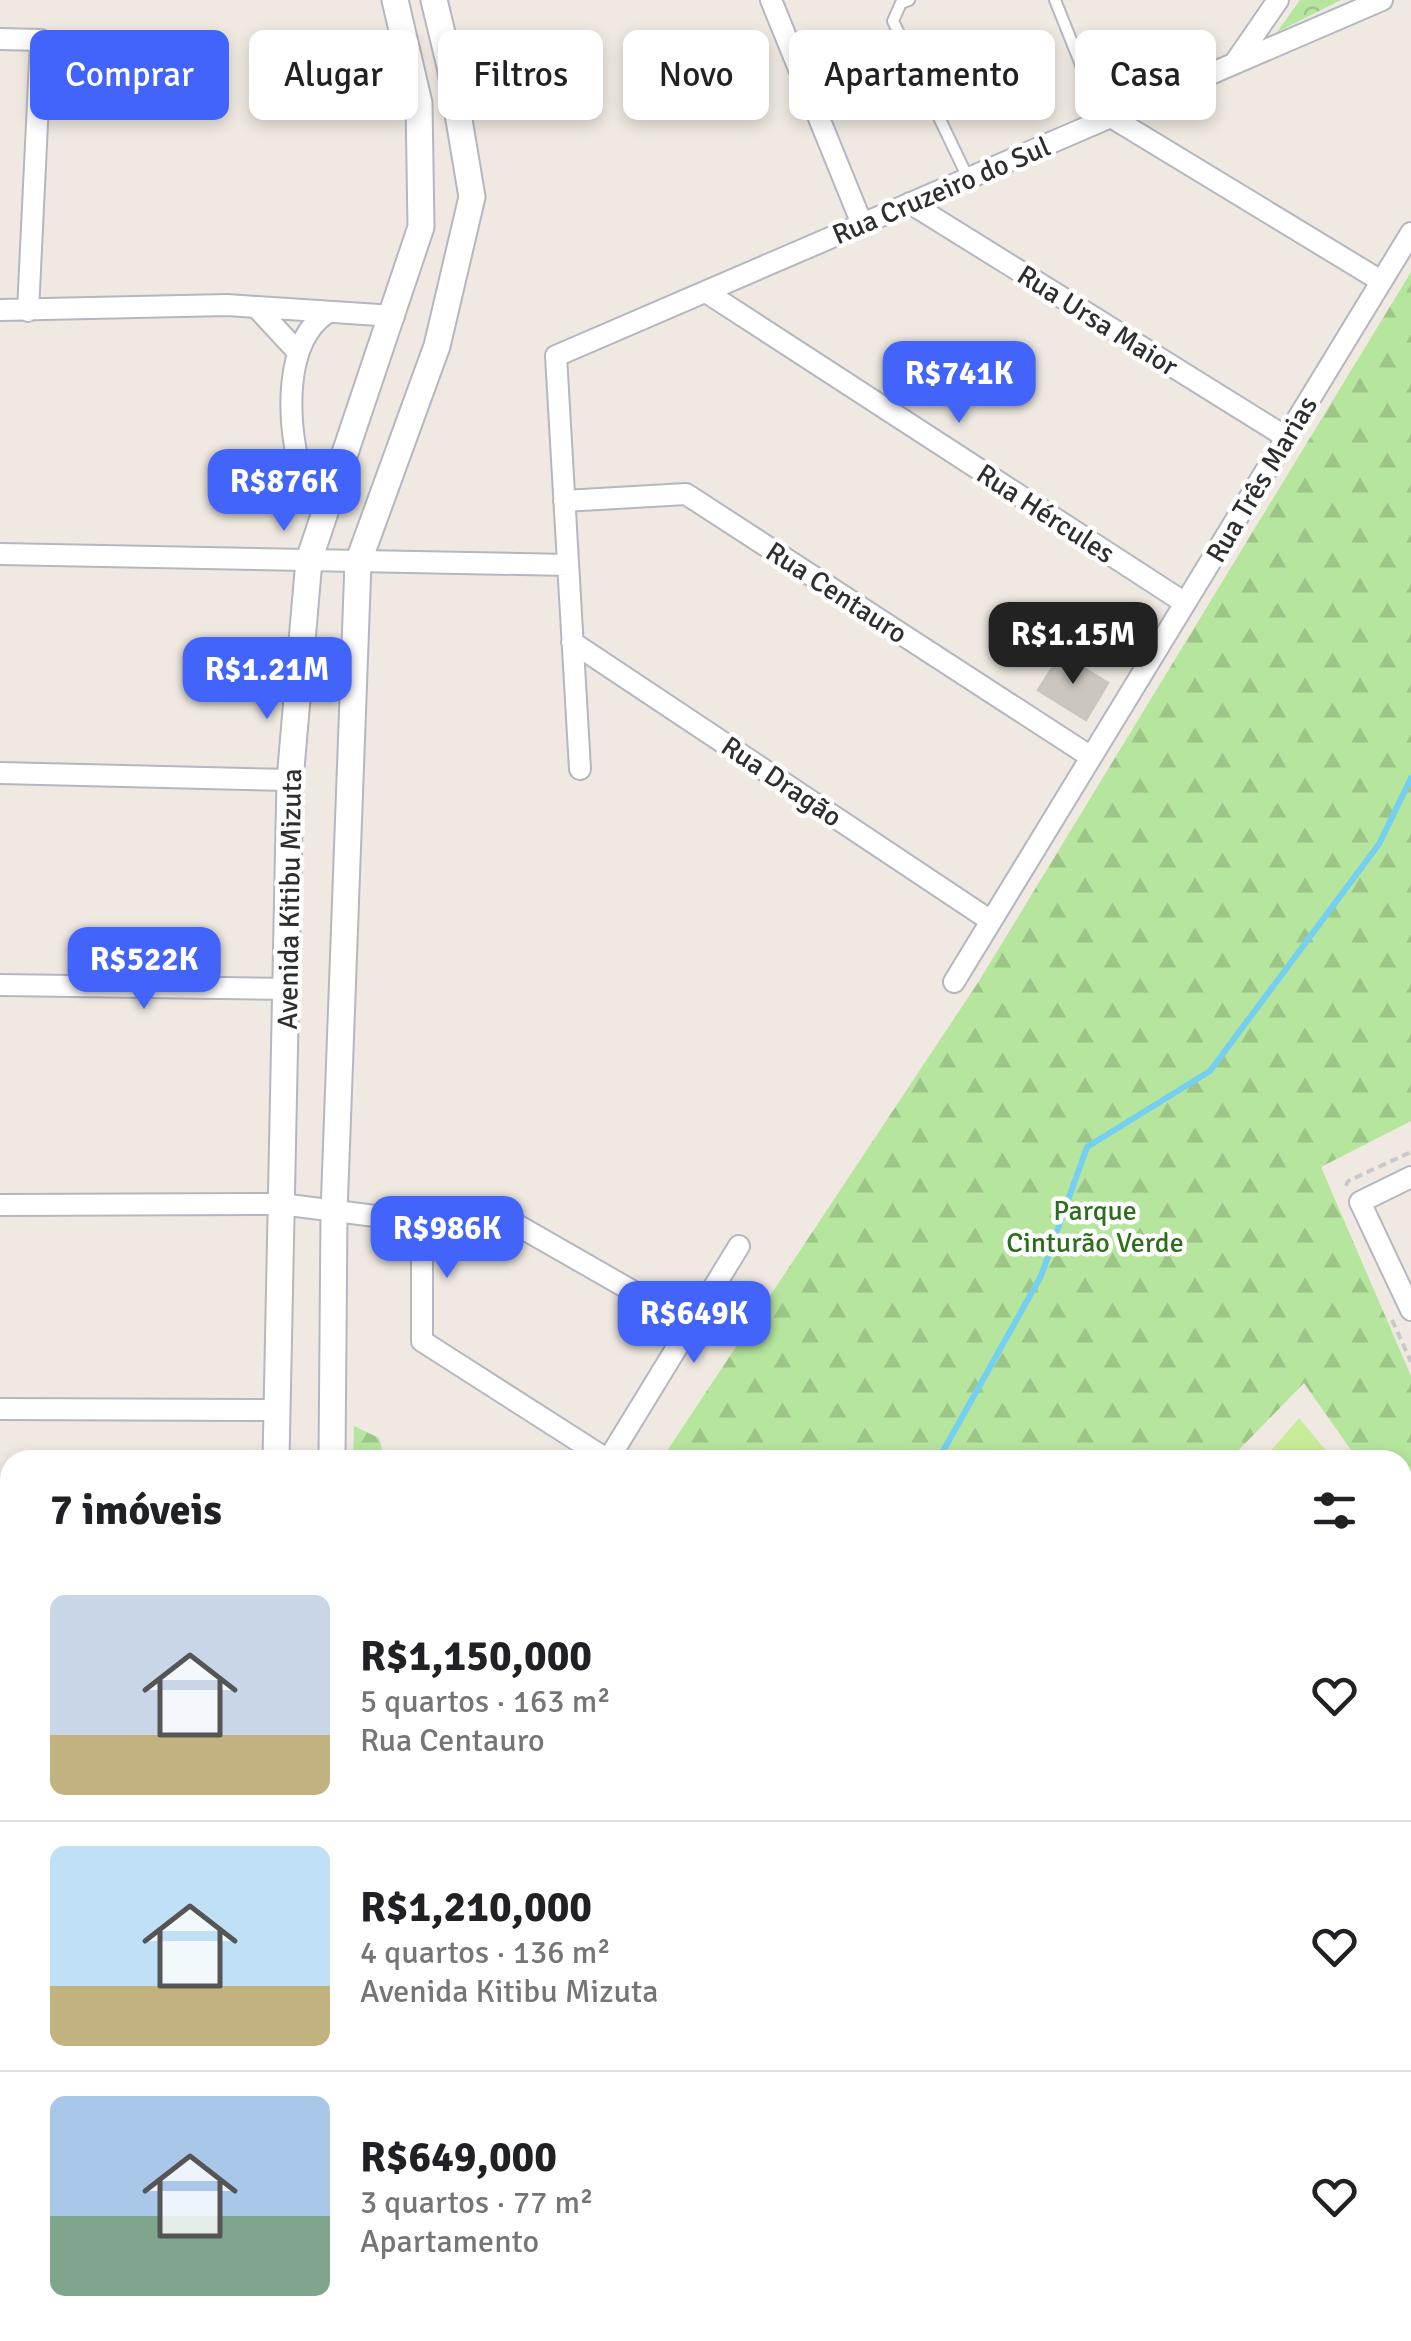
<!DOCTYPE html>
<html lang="pt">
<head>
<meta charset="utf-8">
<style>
	:root { --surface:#fff; --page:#f2f2f2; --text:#202124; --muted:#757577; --line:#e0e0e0; --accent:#4264fb }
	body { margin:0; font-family:Signika,sans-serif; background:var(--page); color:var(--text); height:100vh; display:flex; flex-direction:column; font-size:38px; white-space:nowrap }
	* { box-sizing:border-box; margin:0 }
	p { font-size:32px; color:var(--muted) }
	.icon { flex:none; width:55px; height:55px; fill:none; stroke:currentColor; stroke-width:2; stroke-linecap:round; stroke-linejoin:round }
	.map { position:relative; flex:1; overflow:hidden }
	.details { position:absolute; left:0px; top:1450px; width:1412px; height:892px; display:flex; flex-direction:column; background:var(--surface); border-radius:30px 30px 0 0; box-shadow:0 5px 15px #0003 }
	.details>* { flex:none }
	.hud { position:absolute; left:30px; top:30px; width:1352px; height:90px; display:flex; gap:20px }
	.price { position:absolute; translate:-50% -85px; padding:0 22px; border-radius:20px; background:var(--accent); color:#fff; font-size:32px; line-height:65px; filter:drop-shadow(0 2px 5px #0008) }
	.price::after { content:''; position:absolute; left:50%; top:60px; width:30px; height:22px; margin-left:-15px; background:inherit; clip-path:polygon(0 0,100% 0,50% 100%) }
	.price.current { background:#222; color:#fff }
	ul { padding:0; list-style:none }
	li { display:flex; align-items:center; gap:30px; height:250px; padding:0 50px }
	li+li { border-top:2px solid var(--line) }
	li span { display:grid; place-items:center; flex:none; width:280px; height:200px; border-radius:15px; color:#555 }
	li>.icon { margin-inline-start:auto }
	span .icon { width:120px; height:120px; fill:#fffc; stroke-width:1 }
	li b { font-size:42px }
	h2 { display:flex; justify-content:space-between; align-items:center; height:120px; padding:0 50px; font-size:42px }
	.tag { padding:0 35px; border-radius:15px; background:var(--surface); box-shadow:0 5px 15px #0003; font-size:35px; line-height:90px }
	.tag.current { background:var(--accent); color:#fff }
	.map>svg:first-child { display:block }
</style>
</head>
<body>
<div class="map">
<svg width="1411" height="2341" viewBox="0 0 1411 2341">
	<defs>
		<pattern id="forest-firs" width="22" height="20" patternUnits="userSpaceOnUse" patternTransform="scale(2.5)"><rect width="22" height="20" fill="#b6e59e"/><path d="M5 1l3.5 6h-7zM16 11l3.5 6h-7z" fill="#9dc588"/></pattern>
		<pattern id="park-crowns" width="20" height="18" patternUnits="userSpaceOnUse" patternTransform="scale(2.5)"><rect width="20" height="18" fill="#b6e59e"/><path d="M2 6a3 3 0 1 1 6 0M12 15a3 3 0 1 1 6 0" fill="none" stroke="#9dc588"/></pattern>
	</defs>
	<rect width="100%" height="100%" fill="#efe9e1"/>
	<path fill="#b6e59e" d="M10,1938V2268L0,2272V1939Z"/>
	<path fill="url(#forest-firs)" d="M1411,272V1121L1321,1167L1411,1376V1495L1403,1503L1402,1460H1358L1304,1383L1229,1460H661L979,981Z
		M354,1426L379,1438L385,1460H353Z
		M624,2333H678L682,2341H629Z"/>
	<path fill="url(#park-crowns)" d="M1300,0H1341L1277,32Z"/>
	<path fill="#c9ec9a" d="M1299,1418L1334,1460H1263Z"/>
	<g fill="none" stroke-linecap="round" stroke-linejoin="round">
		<path stroke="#75cff0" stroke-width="6" d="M938,1460L1041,1276L1087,1147L1210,1071L1379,844L1411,778"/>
	</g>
	<path fill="#cbc7bf" stroke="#cbc5ba" stroke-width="2.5" d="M1061,654L1108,683L1086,720L1038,690Z"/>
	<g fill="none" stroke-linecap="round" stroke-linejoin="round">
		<g stroke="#b4b7c1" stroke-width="14">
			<path id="service" d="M909,0L901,3L893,21L968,178
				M1055,0L1103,120"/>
		</g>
		<g stroke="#b4b7c1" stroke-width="24">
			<path id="minor" d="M771,0L862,224
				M0,39L41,40L28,311
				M1234,64L1278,0
				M1111,117L1381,281
				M910,203L1286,437
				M706,292L1185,603
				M257,308L297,351
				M0,310L227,305L394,316
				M564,501L686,494L1091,757
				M323,506C316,494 302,480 299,466C288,420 283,342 327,313
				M0,554L568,565
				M572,642L991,921
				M580,769L556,356L1382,0
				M0,773L290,780
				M954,982L1411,233
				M0,985L288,989
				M1411,1177L1360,1202L1411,1310
				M0,1205L281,1204L422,1222L510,1221L690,1324
				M422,1222V1341L608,1460
				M0,1409L276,1410
				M608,1460L739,1246
				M1402,1556L1411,1547
				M0,1601H10
				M1402,1676L1411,1695
				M0,1814H10
				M1402,2037L1411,2056
				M1402,2146L1411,2142
				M736,2332L738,2341
				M1113,2332L1117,2341
				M1334,2332L1338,2341
				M160,2341L180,2332
				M988,2341L1005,2332"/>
		</g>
		<g stroke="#b4b7c1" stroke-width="29">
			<path id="tertiary" d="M276,1460L290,780L309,560L421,227L419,103L395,0
				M332,1460L334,1213L358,563L437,346L472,197L450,66L434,0
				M367,2332L379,2341
				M476,2332L496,2341"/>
		</g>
		<path stroke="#c9c9c9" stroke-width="4" stroke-dasharray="8 5" stroke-linecap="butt" d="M1346,1186L1348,1181L1411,1152
			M1392,1320L1411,1362
			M1402,1524L1411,1514
			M439,2332L453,2339
			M707,2332L711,2341"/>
		<use href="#service" stroke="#fff" stroke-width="10"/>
		<use href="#minor" stroke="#fff" stroke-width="20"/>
		<use href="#tertiary" stroke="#fff" stroke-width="25"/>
	</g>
	<g text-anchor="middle" stroke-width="9" stroke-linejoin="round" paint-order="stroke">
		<g font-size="28" fill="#2e2e2e" stroke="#fff">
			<text transform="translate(941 190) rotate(-23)" y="10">Rua Cruzeiro do Sul</text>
			<text transform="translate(1098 320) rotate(32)" y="10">Rua Ursa Maior</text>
			<text transform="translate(1261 479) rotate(-59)" y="10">Rua Três Marias</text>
			<text transform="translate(1046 513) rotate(33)" y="10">Rua Hércules</text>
			<text transform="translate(837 592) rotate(33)" y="10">Rua Centauro</text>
			<text transform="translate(782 781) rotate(34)" y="10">Rua Dragão</text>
			<text transform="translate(289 899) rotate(-89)" y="10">Avenida Kitibu Mizuta</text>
		</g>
		<g font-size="28" fill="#2c6e1b" stroke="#fff">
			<text x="1095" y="1220">Parque<tspan x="1095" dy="32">Cinturão Verde</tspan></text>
		</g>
	</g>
</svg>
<b class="price" style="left:959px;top:426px">R$741K</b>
<b class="price" style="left:284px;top:534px">R$876K</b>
<b class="price current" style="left:1073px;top:687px">R$1.15M</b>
<b class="price" style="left:267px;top:722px">R$1.21M</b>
<b class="price" style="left:144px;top:1012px">R$522K</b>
<b class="price" style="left:447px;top:1281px">R$986K</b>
<b class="price" style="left:694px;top:1366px">R$649K</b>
<div class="hud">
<a class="tag current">Comprar</a>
<a class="tag">Alugar</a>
<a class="tag">Filtros</a>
<a class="tag">Novo</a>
<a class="tag">Apartamento</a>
<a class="tag">Casa</a>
</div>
<section class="details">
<h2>7 imóveis<svg class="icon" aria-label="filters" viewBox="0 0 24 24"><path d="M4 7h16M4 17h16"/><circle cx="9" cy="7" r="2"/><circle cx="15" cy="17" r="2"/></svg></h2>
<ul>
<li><span style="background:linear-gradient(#c9d6e8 70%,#c2b280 0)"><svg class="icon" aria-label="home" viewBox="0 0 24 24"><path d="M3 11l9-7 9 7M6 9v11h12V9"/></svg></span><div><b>R$1,150,000</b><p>5 quartos · 163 m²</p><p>Rua Centauro</p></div><svg class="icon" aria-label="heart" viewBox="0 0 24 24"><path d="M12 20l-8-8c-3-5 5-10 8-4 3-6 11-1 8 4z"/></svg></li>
<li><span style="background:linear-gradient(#bfe0f5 70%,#c2b280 0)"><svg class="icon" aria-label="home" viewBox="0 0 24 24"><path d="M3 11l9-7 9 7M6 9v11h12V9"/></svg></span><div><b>R$1,210,000</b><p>4 quartos · 136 m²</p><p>Avenida Kitibu Mizuta</p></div><svg class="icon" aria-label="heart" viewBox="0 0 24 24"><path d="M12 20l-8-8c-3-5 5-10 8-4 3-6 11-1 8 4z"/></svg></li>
<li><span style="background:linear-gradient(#a9c7e8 60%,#7fa58c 0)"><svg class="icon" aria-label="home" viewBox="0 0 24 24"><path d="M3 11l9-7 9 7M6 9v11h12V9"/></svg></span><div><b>R$649,000</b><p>3 quartos · 77 m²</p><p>Apartamento</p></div><svg class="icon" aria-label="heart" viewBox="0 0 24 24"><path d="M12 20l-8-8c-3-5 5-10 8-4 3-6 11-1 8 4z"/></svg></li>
</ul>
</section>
</div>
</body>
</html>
